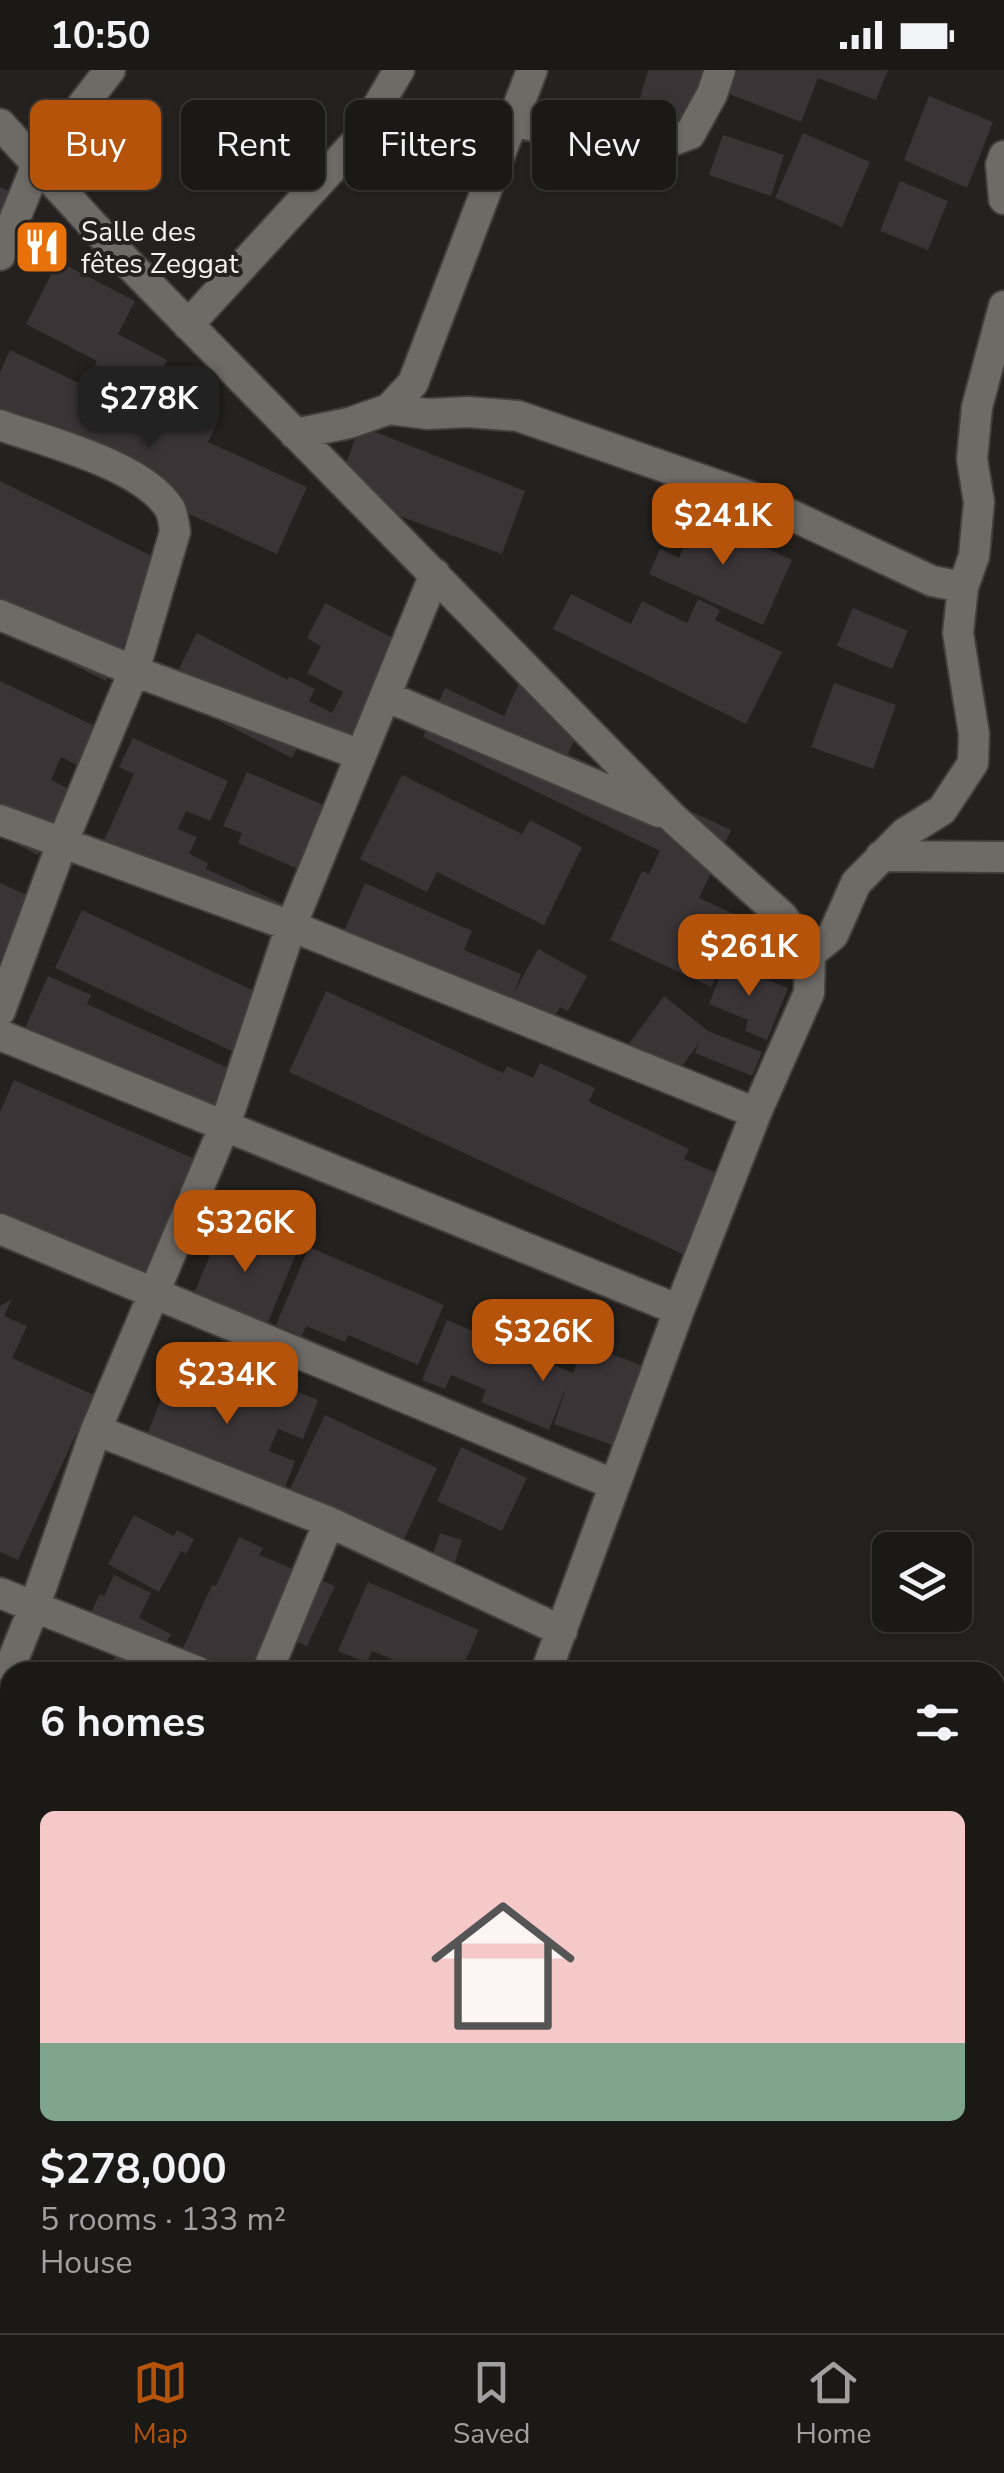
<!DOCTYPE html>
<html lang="en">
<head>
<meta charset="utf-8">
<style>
	:root { --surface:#1b1916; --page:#282623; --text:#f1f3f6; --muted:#a0a0a1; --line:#393835; --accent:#b45309 }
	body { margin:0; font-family:"Nunito Sans",sans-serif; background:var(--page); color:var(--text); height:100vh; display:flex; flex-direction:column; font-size:38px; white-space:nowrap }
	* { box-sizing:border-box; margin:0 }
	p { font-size:32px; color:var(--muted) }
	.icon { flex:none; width:55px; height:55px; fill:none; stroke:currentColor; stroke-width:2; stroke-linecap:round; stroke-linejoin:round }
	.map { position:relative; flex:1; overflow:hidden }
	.panel { position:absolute; left:0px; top:1592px; width:1005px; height:672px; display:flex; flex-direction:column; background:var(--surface); border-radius:30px 30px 0 0; box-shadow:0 2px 8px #0004,0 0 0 2px var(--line) }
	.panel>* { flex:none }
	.guide { position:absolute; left:30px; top:30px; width:945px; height:90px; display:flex; gap:20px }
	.fabs { position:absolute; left:872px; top:1462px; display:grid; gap:20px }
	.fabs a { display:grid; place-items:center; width:100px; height:100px; border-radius:15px; background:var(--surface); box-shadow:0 2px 8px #0004,0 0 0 2px var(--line); font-size:50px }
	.price { position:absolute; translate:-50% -85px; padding:0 22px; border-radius:20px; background:var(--accent); color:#fff; font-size:32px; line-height:65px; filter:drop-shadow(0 2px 5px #0008) }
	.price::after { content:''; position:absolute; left:50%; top:60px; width:30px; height:22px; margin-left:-15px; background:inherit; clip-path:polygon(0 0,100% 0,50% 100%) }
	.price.active { background:#222; color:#fff }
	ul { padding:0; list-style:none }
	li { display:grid; align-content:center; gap:20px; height:530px; padding:0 40px }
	li span { display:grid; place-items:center; height:310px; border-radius:15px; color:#555 }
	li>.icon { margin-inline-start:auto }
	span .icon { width:180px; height:180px; fill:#fffc; stroke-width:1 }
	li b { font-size:42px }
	h2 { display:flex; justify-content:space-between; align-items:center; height:120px; padding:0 40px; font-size:42px }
	.chip { padding:0 35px; border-radius:15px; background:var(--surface); box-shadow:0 2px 8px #0004,0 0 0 2px var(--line); font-size:35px; line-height:90px }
	.chip.active { background:var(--accent); color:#fff }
	.status { display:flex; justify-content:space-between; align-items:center; height:70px; padding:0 50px; background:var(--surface); direction:ltr }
	.status svg { height:28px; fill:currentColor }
	.tab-bar { display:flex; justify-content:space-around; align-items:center; height:140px; border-top:2px solid var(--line); background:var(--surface); font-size:28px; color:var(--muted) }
	.tab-bar a { display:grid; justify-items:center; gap:5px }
	.tab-bar .active { color:var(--accent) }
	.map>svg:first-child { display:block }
</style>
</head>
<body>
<div class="status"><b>10:50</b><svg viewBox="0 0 49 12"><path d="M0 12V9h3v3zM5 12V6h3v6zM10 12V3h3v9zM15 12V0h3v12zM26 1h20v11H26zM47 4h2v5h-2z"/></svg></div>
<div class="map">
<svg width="1004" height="2263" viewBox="0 0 1004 2263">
	<rect width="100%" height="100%" fill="#24211e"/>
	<path fill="#503410" d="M995,1948L1004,1956V2263H365L366,2255H995Z"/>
	<path fill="#3a3436" d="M648,0H706L688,63L656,54L652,70L630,64Z
		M738,0H888L876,30L818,8L801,52L729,24Z
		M929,26L993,52L967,118L904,90Z
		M803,63L870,92L842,157L775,128Z
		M723,65L784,85L771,126L709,105Z
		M900,111L948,131L928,180L880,161Z
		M0,117L17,125L0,161Z
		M58,191L135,231L118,264L167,290L146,329L92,301L97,291L26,254Z
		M10,280L150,347L162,320L220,346L208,372L307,417L277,484L0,358V302Z
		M360,356L525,421L502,484L335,422Z
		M0,411L160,490L135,541L139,543L106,611L0,559Z
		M680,440L792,490L763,555L649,504L660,479L679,488L686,471L669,463Z
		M571,524L631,554L642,531L687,553L698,529L720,540L715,550L782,582L746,654L553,559Z
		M325,533L416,580L371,624L359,646L375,653L352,697L301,671L292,688L166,624L197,563L288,610L289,606L315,619L309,631L332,643L343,622L307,603L321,576L307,568Z
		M853,538L908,561L892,599L837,576Z
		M522,607L589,638L568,684L731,760L699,828L743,848L711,917L610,870L642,801L649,804L660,781L423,667L445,618L504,646Z
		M0,611L97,657L79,696L61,687L51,710L69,719L38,785L0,766Z
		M834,613L896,635L873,699L811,677Z
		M133,668L228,711L210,751L186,741L178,759L197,767L189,784L208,793L206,799L285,835L270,867L96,788L134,704L119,697Z
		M247,702L344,744L317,807L238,773L242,763L223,756Z
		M402,705L522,764L530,750L582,777L544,855L437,802L427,822L360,789Z
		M0,813L35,829L7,892L0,889Z
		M365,813L472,861L464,880L521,904L514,923L538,879L587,906L568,941L560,937L541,971L339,873Z
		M82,840L265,926L238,984L55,898Z
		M725,893L788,918L767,970L745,961L748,950L709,934Z
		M48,906L91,925L87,934L233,1000L209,1052L21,967Z
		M326,921L503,1003L507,996L533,1008L540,993L595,1018L589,1032L689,1079L684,1089L723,1106L687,1186L289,1002Z
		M664,926L708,961L762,982L752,1006L695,983L699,973L671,1011L626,978Z
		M14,1010L206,1094L149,1222L0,1158V1042Z
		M223,1154L296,1184L266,1257L193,1226Z
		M309,1177L444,1235L418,1295L348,1265L345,1272L306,1256L302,1266L276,1255Z
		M12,1229L4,1246L27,1256L12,1288L94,1325L18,1490L0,1482V1236Z
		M447,1250L573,1303L584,1274L649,1298L620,1378L554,1354L567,1315L549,1360L481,1332L486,1320L451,1305L445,1319L422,1310Z
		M182,1276L318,1330L303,1369L278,1359L269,1381L295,1391L277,1439L139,1385Z
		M325,1345L437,1398L402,1474L283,1434Z
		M461,1377L527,1408L502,1461L437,1431Z
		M134,1445L174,1466L177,1460L194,1469L186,1484L181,1481L159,1522L108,1494Z
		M440,1463L462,1470L451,1505L428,1497Z
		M239,1467L263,1478L259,1485L335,1516L307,1576L277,1563L259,1602H172L212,1515L216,1516Z
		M114,1505L151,1523L139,1548L171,1564L152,1602H134L113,1592L119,1578L82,1560L100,1524L104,1526Z
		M368,1512L479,1560L460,1602H423L372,1581L367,1593L338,1581Z
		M0,1847L10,1852V1941L0,1936Z
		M6,1989L10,1991V2162L0,2185V2079L7,2061L0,2058V2004Z
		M1004,2046V2192L995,2189V2048Z
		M995,2246L1004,2248V2263H959L960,2255H995Z
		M40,2255H92L88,2263H37Z
		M180,2255H254L251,2263H176Z
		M374,2255H443L442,2263H373Z"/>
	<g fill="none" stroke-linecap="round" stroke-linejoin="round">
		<g stroke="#413e3b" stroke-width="34">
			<path id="minor" d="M513,51L577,67L655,77L690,64L712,24L720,0
				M0,54L124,189L674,749L782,846L810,884L809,923L756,1043L679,1240L546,1602
				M1004,86L1001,95L1004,129
				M0,185L38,92L110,0
				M188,255L358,70L399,0
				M389,339L428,344L468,342L518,346L757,429L932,511L963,517
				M0,355C47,372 143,395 170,439C173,445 174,455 175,462L134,601L63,771L0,941
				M295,364L349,353L389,339L413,313L532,0
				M0,545L134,601L361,685
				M385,626L659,742
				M0,750L291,856L756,1043
				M881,786L1004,787
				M810,884L833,865L856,813L905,763L942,740L973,693L974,664L958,563L963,517L974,486L979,432L972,389L977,337L1004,236
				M0,965L679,1240
				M0,1159L613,1414
				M96,1360L329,1452L562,1561
				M0,1523L198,1602
				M267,1602L329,1452
				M0,1622L35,1535L96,1360L225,1055L291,856L435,504
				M0,1754L10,1759
				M0,1948L10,1953
				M0,2232L10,2207
				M128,2263L131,2255
				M289,2263L292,2255"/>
		</g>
		<use href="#minor" stroke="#6e6a66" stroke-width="30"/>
	</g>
	<defs>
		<g id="restaurant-square" transform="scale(2.875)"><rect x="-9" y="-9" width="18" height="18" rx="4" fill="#e8710a" stroke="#24211e"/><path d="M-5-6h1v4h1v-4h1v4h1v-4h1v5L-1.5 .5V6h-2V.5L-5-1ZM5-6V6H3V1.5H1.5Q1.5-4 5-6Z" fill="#fff"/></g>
	</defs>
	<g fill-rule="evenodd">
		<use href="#restaurant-square" x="42" y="177"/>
	</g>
	<g text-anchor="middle" stroke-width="8" stroke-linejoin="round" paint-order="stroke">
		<g font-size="28" fill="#f5f3f0" stroke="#24211e" text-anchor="start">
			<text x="81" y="171">Salle des<tspan x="81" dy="32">fêtes Zeggat</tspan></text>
		</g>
	</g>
</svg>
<div class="fabs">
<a><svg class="icon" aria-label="layers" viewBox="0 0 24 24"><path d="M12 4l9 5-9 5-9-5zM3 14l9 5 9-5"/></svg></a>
</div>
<b class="price active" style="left:149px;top:381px">$278K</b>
<b class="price" style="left:723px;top:498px">$241K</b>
<b class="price" style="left:749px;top:929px">$261K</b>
<b class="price" style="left:245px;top:1205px">$326K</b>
<b class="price" style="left:543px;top:1314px">$326K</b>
<b class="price" style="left:227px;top:1357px">$234K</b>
<div class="guide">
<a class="chip active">Buy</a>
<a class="chip">Rent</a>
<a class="chip">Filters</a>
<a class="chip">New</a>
</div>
<section class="panel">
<h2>6 homes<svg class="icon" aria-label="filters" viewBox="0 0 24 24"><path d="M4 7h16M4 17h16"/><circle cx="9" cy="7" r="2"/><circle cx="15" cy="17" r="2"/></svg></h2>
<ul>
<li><span style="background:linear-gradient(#f6c9c9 75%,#7fa58c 0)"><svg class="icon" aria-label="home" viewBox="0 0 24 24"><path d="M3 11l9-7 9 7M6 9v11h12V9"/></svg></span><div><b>$278,000</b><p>5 rooms · 133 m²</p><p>House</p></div></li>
</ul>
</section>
</div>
<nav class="tab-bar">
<a class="active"><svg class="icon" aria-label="map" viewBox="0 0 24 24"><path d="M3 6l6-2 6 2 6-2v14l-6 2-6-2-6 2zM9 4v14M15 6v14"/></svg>Map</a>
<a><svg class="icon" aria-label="saved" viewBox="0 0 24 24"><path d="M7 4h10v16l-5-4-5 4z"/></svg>Saved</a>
<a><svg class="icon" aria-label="home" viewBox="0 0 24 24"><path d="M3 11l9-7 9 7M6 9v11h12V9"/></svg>Home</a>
</nav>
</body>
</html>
